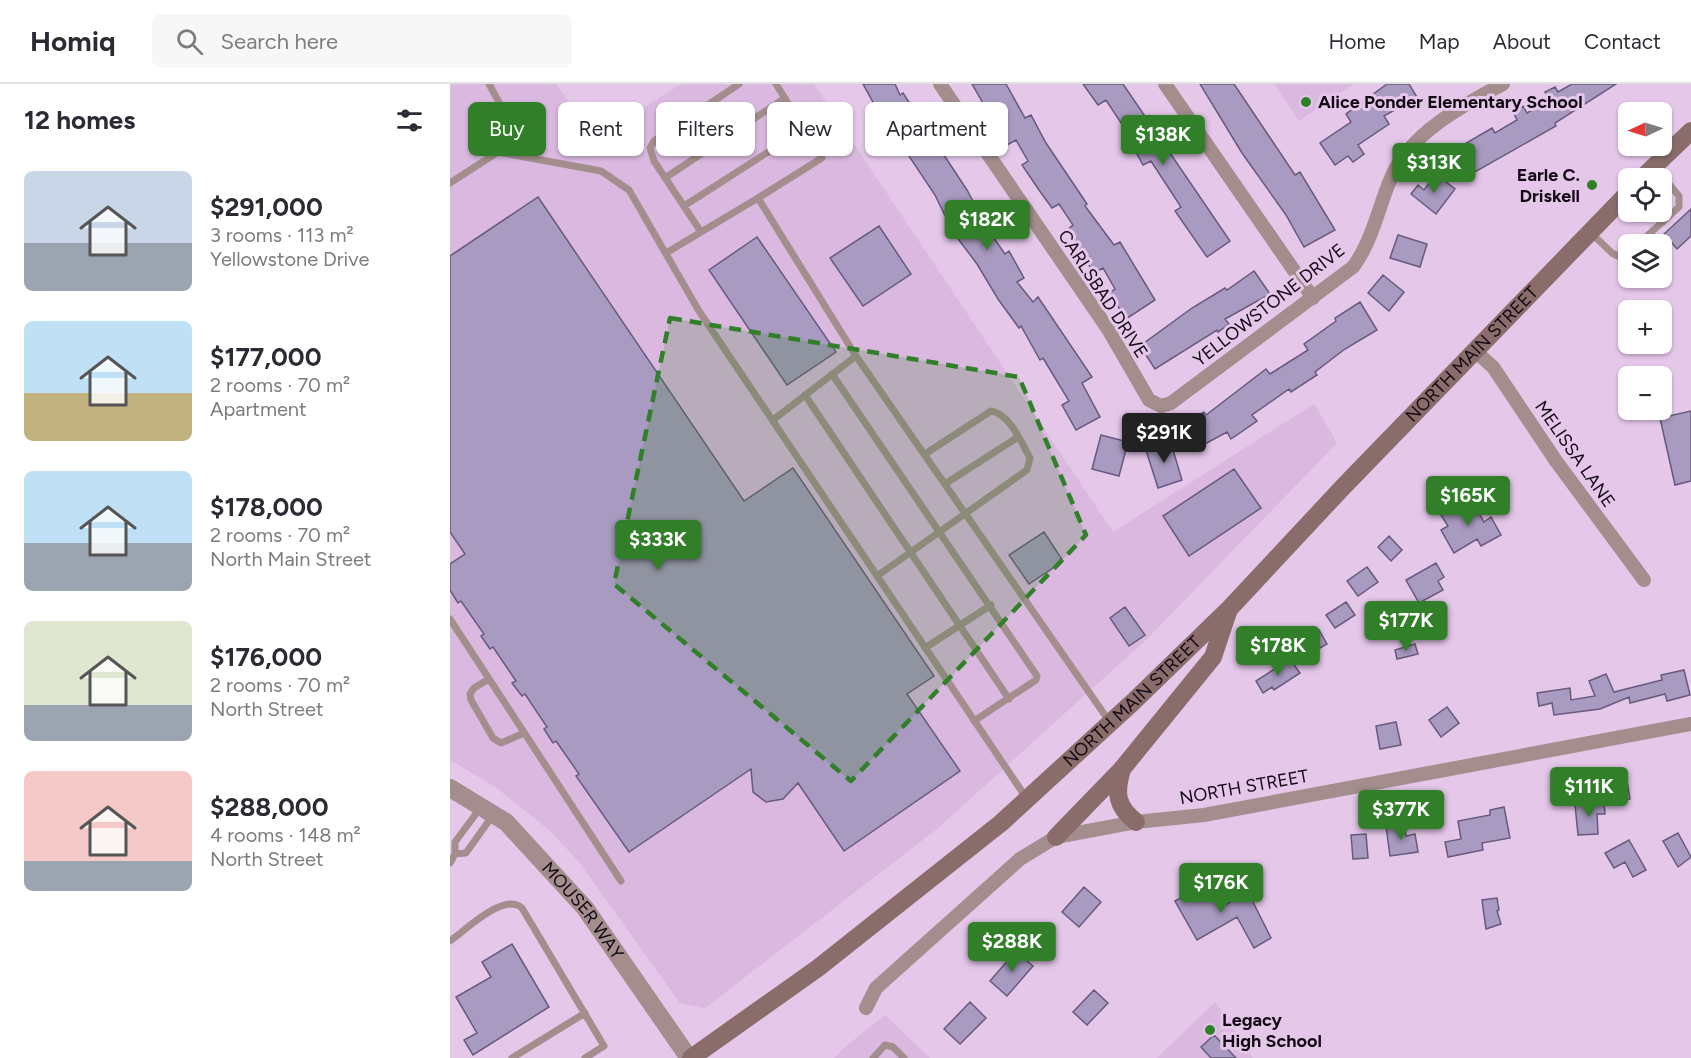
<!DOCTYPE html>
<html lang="en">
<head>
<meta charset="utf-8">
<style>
	:root { --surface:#fff; --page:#f7f7f7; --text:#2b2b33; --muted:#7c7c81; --line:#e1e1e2; --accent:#317f28 }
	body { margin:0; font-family:Figtree,sans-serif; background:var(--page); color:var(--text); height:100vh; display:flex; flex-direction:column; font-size:22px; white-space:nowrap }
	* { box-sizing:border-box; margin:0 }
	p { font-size:20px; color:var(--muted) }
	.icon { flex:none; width:33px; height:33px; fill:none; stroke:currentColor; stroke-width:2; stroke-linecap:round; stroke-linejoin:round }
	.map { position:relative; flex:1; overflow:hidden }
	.details { display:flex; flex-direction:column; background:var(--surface); width:450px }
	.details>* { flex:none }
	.guide { position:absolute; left:18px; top:18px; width:570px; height:54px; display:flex; gap:12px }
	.needle { width:39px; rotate:266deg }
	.controls { position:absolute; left:1168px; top:18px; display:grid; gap:12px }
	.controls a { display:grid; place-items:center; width:54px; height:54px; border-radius:9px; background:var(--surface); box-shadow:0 2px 4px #0004; font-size:30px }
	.price { position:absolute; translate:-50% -51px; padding:0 14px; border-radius:6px; background:var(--accent); color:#fff; font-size:20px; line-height:39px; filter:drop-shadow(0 2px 3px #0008) }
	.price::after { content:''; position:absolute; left:50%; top:36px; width:18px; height:14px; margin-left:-9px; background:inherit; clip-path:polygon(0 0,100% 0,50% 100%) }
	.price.selected { background:#222; color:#fff }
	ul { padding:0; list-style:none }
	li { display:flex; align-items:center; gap:18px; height:150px; padding:0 24px }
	li span { display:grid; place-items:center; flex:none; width:168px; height:120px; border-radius:9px; color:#555 }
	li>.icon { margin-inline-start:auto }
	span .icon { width:72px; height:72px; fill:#fffc; stroke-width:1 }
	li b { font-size:26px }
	h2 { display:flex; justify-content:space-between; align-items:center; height:72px; padding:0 24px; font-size:26px }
	.tag { padding:0 21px; border-radius:9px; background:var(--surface); box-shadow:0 2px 4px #0004; font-size:21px; line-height:54px }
	.tag.selected { background:var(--accent); color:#fff }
	header { display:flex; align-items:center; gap:36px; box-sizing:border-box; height:84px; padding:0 30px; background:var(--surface); border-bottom:2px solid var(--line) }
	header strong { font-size:28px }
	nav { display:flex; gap:33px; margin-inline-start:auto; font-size:21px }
	.search { width:420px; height:54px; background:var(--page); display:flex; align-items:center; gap:15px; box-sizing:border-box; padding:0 21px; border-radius:9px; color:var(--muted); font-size:22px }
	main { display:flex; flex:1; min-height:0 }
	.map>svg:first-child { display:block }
</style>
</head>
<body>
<header>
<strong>Homiq</strong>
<div class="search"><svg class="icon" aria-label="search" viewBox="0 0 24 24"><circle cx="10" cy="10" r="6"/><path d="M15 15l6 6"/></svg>Search here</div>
<nav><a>Home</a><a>Map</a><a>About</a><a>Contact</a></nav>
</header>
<main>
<section class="details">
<h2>12 homes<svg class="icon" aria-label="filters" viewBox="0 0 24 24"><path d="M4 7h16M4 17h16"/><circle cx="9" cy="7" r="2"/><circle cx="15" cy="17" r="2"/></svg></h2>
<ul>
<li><span style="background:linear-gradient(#c9d6e8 60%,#9aa5b1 0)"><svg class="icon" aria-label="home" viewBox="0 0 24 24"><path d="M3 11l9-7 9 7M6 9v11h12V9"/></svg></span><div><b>$291,000</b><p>3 rooms · 113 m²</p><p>Yellowstone Drive</p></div></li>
<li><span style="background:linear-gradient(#bfe0f5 60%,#c2b280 0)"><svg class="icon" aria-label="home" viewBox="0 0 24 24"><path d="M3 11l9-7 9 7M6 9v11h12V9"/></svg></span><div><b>$177,000</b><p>2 rooms · 70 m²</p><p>Apartment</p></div></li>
<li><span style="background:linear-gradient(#bfe0f5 60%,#9aa5b1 0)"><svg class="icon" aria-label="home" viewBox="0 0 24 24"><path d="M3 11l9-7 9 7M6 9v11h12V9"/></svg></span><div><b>$178,000</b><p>2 rooms · 70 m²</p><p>North Main Street</p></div></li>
<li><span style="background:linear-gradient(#dfe7d0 70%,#9aa5b1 0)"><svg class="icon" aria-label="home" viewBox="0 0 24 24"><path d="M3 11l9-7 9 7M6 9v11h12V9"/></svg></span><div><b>$176,000</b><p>2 rooms · 70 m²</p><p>North Street</p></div></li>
<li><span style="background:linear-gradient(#f6c9c9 75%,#9aa5b1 0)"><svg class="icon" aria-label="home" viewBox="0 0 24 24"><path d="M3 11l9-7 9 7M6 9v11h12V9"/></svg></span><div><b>$288,000</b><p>4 rooms · 148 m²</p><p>North Street</p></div></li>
</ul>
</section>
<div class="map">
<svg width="1241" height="974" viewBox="0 0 1241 974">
	<rect width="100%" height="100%" fill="#e5c7ea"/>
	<path fill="#dab8e0" d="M0,0H106L145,55L231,0H364L663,448L864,320L887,359L697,555L487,745L255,924L230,919L129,778L100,747L44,702L0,676Z
		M824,0H904L849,37Z
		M765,918L803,974H707Z
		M435,931L480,974H384L396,962Z"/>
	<path fill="#a89ac0" stroke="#675a7c" stroke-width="1.5" d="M413,0H445L450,11L453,9L517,106L524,119L519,121L530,143L534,140L555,170L559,167L574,194L567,198L583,218L588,213L642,293L632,299L650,333L626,346L612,321L619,317L593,274L590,276L571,242L569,244L548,215L527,180L503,148L485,111L445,51L442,53Z
		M522,0H556L575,34L581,31L596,59L637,120L635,122L664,161L670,158L705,216L676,235L659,209L665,205L653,184L644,189L616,147L623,141L609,120L602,124L589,106L572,81L578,77L566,56L557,61Z
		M633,0H673L780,157L757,173L725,127L731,123L701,77L693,81L682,61L685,60L656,16L648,21Z
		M750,0H784L845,91L850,88L885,146L854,163L836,131L792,69Z
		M937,0H959L970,18L958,25L955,20L934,32L939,40L908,61L914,70L903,78L898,72L885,81L870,59L901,38L896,30Z
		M1122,0H1166L1105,39L1106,42L1016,93L1001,68L1042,44L1045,49L1067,36L1063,28L1073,22L1077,29L1100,16L1095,8L1105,3L1108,8Z
		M986,90L1005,105L986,130L961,110L968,101L974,106Z
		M88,113L294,417L343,384L484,592L457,610L510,687L394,767L348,699L333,715L316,718L303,708L301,685L179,768L126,692L129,690L106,657L103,659L94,645L97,643L75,610L72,612L62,599L66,597L43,563L40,565L31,552L34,550L11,517L8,519L0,506V480L15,470L0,448V172Z
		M1241,125V152L1227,165L1214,150Z
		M429,142L461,190L413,222L380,174Z
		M948,151L977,160L970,183L940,174Z
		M307,153L386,268L337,301L259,186Z
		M804,187L820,210L775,235L779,240L768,248L767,246L705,285L690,262L742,224L775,204L777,206Z
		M933,191L954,208L939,227L918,209Z
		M910,218L927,246L895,265L865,288L867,291L841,308L839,305L802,331L807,337L781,355L777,348L742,367L728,343L754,328L756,331L816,285L820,290L858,266L854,260L886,237L885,234Z
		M1241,327V397L1225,401L1210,334Z
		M651,351L678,358L669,392L642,385Z
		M720,356L732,396L708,404L695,363Z
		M784,385L811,424L739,472L713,432Z
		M1020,414L1034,438L1041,433L1051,451L1031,462L1027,455L1004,469L991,446L998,442L991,431Z
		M594,448L613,477L579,500L559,471Z
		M939,452L952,466L941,477L928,463Z
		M986,479L994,493L988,497L993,506L969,519L956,496Z
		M917,483L928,498L908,512L897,497Z
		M896,518L905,531L885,544L876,531Z
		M675,523L695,551L679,562L660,534Z
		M869,546L877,560L858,571L851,557Z
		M965,560L968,570L947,575L945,566Z
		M840,575L850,589L824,606L822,603L813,609L806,597Z
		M1234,586L1240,611L1217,617L1215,610L1180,619L1179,613L1150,625L1104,631L1102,619L1089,622L1087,609L1120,604L1121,616L1145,612L1139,597L1156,590L1164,608L1212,596L1211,591Z
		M997,623L1009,639L991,653L979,636Z
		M946,638L951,661L930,665L926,642Z
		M1176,691L1180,715L1164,718L1160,693Z
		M1154,718L1155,730H1147L1148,750L1128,751L1125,721Z
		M1054,723L1060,754L1032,759L1033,766L998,773L995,758L1011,755L1008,737L1040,731V726Z
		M954,739L956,752L965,750L968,768L940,772L936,742Z
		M1228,749L1241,773L1228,783L1213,757Z
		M916,750L918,774L903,775L901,751Z
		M1179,756L1196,786L1183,793L1175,778L1164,784L1155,769Z
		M761,797L775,821L798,808L821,854L804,864L787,833L747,856L725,817Z
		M634,803L651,818L629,843L612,828Z
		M1047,814L1049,826L1047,827L1051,840L1036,845L1032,816Z
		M62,860L99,923L23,971L14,956L27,949L6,913L41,893L32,878Z
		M566,867L583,882L557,912L540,897Z
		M644,906L658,919L637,941L623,928Z
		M520,918L536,934L510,960L494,945Z
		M764,951L786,974H761L751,963Z"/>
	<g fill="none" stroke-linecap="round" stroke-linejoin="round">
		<path stroke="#a38e8d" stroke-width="7" d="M39,0L61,40L58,69
			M215,94L335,14
			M0,99L48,68L151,87L179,106L249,227L577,715
			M308,114L372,74L326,0
			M234,122L354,45
			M1203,128L1213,138
			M251,148L204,77L200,64L204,57L289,0
			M1141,149L1162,169L1170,173L1179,168
			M1188,160L1229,123V112L1204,82
			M216,169L308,114L406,272
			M382,290L587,592L586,596L524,637
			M355,311L559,615
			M323,336L406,272L659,637
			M495,400L568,353
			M427,492L577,386L580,374C571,358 560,330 541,327L475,370
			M0,535L171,797
			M475,564L541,521
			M39,595L24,604L20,610L21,616L43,654L51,659L74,649
			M5,770L16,769L43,731
			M0,779L5,770V758L31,723
			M0,857C17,845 54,808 72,824L154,962L135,974
			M62,974L135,929
			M423,974L435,961L443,963L454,974"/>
		<path stroke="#a38e8d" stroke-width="14" d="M490,0L658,245L699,316L711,322L721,319L903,183C923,156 928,124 941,94C959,50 1013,21 1053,0
			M715,0L863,214
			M1025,267L1043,283L1106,377L1194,496
			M416,924L426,904L570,775L606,753L686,738L754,731L1241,640"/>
		<path stroke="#a38e8d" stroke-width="18" id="s1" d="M0,704L56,738L135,824L239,974"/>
		<g stroke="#8a6d6b" stroke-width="18">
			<path d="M1192,94L1241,47"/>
			<path d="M672,685C665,709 666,722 686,738"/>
			<path d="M606,753L672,685L763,573L778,528"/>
			<path id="s2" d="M241,974L368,884L551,739L683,618L780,524L893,403L1179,108"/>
		</g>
	</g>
	<path fill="#317f28" fill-opacity="0.2" stroke="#317f28" stroke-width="4.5" stroke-dasharray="12 8" stroke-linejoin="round" d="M220,234L569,293L636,451L401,697L164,500Z"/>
	<g fill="#317f28" stroke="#e5c7ea" stroke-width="2">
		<circle cx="856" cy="18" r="6"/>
		<circle cx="1142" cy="101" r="6"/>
		<circle cx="760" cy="946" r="6"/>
	</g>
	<g text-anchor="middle" stroke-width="6" stroke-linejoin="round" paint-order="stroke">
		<g font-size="18" font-weight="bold" fill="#130914" stroke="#e5c7ea" text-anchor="start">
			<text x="868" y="24">Alice Ponder Elementary School</text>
			<text x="1130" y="97" text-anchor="end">Earle C.<tspan x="1130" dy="21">Driskell</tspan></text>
			<text x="772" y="942">Legacy<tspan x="772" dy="21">High School</tspan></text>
		</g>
		<g font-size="18" fill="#130914" stroke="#e5c7ea">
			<text transform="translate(653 210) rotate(57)" y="6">CARLSBAD DRIVE</text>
			<text transform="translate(819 221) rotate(-38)" y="6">YELLOWSTONE DRIVE</text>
			<text dy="6" stroke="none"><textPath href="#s2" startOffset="1054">NORTH MAIN STREET</textPath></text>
			<text transform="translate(1125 370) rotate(55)" y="6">MELISSA LANE</text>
			<text dy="6" stroke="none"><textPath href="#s2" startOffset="568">NORTH MAIN STREET</textPath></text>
			<text transform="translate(794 703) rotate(-10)" y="6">NORTH STREET</text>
			<text dy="6" stroke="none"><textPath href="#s1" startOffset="183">MOUSER WAY</textPath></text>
		</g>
	</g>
</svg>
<div class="controls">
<a><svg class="needle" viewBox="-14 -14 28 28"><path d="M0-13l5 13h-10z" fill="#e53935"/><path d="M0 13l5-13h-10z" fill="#7c7c81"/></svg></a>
<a><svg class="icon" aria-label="locate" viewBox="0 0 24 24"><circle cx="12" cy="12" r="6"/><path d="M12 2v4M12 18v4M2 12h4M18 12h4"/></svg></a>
<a><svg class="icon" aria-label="layers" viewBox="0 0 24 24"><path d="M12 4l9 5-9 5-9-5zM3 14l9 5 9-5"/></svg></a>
<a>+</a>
<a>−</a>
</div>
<b class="price" style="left:713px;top:82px">$138K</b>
<b class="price" style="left:984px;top:110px">$313K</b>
<b class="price" style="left:537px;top:167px">$182K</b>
<b class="price selected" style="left:714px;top:380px">$291K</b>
<b class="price" style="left:1018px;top:443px">$165K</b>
<b class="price" style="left:208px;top:487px">$333K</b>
<b class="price" style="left:956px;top:568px">$177K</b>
<b class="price" style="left:828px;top:593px">$178K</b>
<b class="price" style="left:1139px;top:734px">$111K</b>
<b class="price" style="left:951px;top:757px">$377K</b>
<b class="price" style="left:771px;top:830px">$176K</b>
<b class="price" style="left:562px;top:889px">$288K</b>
<div class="guide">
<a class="tag selected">Buy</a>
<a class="tag">Rent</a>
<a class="tag">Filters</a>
<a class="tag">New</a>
<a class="tag">Apartment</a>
</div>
</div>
</main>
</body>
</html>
